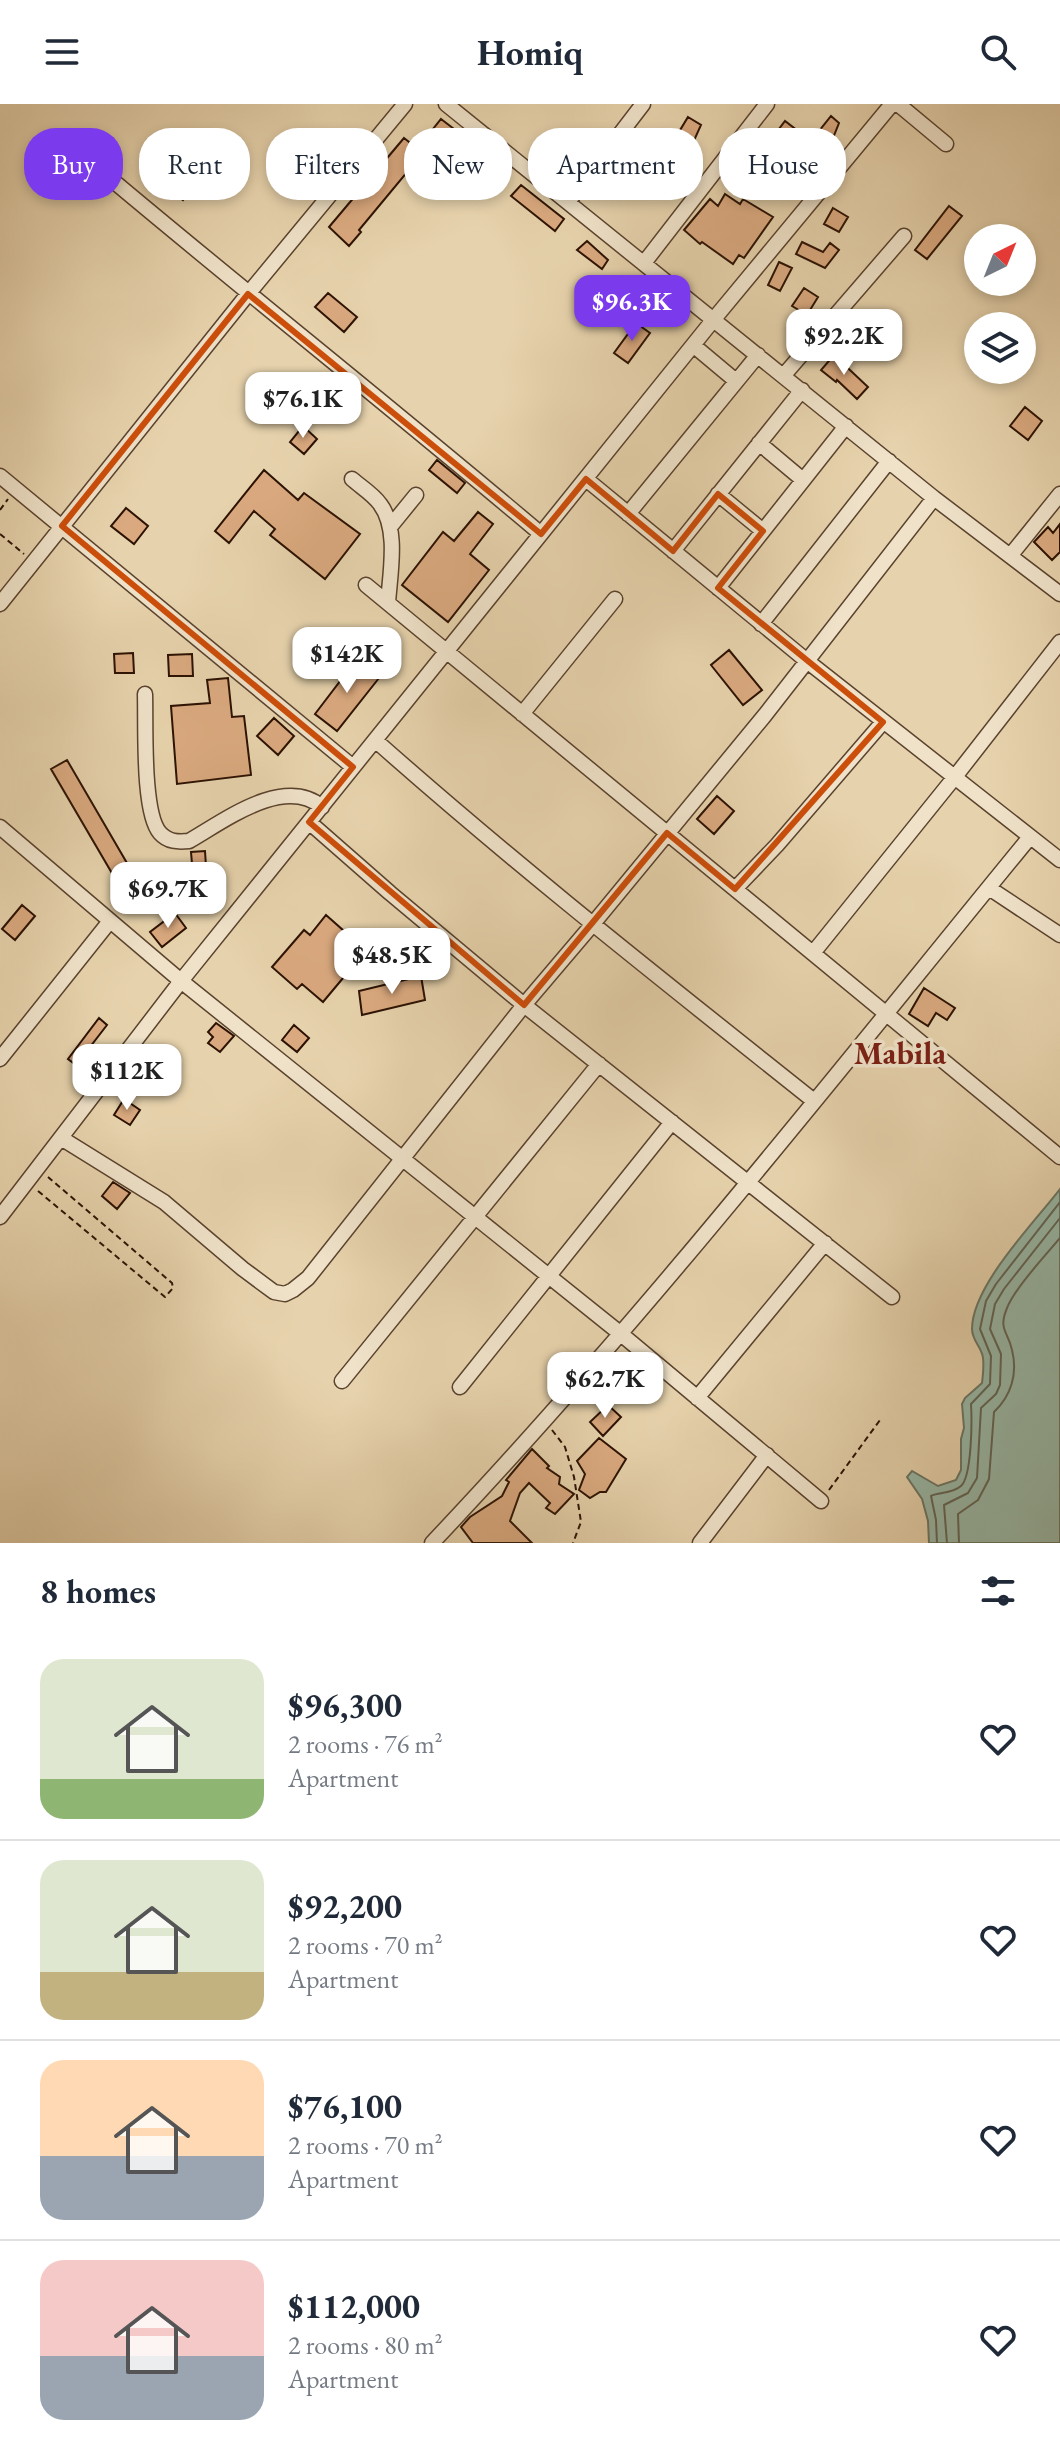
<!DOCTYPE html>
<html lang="en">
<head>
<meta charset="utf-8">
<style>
	:root { --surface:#fff; --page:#f6f6f7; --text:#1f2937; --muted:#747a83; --line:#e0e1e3; --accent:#7c3aed }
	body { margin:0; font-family:"EB Garamond",serif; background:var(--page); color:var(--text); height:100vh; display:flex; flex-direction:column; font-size:30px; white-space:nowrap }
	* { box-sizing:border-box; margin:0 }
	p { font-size:26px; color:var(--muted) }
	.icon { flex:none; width:44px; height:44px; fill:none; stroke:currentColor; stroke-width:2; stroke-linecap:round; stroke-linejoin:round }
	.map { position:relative; height:1439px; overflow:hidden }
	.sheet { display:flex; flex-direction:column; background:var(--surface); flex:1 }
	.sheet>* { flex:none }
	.hud { position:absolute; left:24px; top:24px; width:1012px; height:72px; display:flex; gap:16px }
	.needle { width:52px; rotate:43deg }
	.buttons { position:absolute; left:964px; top:120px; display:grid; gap:16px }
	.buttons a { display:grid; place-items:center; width:72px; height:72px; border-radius:50%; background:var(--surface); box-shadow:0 4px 12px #0003; font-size:40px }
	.price { position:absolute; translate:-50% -68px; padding:0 18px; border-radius:16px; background:#fff; color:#222; font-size:26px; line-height:52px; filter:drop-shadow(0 2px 4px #0008) }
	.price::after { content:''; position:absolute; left:50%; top:48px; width:24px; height:18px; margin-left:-12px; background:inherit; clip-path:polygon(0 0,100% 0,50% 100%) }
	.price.active { background:var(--accent); color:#fff }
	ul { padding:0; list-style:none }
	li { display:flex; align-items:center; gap:24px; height:200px; padding:0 40px }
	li+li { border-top:2px solid var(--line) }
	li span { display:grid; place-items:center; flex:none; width:224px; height:160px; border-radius:24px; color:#555 }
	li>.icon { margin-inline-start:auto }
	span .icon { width:96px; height:96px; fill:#fffc; stroke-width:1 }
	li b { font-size:34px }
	h2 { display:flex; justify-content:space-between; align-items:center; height:96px; padding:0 40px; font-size:34px }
	.tag { padding:0 28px; border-radius:32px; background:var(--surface); box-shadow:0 4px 12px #0003; font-size:28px; line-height:72px }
	.tag.active { background:var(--accent); color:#fff }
	header { display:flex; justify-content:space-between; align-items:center; height:104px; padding:0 40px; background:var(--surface); font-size:36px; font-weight:700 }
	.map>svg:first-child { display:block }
</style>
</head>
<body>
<header><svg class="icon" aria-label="menu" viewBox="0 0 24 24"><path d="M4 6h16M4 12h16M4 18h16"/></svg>Homiq<svg class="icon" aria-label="search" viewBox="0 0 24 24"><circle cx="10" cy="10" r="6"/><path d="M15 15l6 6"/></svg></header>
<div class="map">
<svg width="1060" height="1439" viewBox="0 0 1060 1439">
	<rect width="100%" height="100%" fill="#e6d2ac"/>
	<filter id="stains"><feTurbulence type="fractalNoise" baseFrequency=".0025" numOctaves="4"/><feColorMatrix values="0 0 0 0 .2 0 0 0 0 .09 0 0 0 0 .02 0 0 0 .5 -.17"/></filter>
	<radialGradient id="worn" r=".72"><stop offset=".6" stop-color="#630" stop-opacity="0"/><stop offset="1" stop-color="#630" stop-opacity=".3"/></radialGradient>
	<path fill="#97b8a7" stroke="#6c7665" stroke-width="2" d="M1060,1085V1439H929L928,1417L922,1395L907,1373L912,1367L938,1382L956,1376L961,1366V1335L964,1324L962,1300L965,1294L982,1279C983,1271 984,1262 983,1254C982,1243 972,1237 972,1225C972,1182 1033,1120 1060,1085Z"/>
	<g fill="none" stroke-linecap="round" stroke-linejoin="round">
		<path stroke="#626555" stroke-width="2" d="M937,1439L936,1416L931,1392C939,1388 952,1390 961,1382C972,1372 972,1316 971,1300L990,1280L991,1252L980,1225L986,1197L996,1180L1060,1098
			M947,1439L944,1401L968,1389L977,1374L981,1304L996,1290L1000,1281L1001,1250L990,1225L995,1200L1004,1185L1060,1114
			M959,1439L958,1410L978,1396L989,1375L994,1308C1011,1292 1018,1270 1012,1246C1008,1227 998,1226 1007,1204C1015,1184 1045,1152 1060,1134"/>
	</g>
	<path fill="#daa97f" stroke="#2c1203" stroke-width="2" d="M831,12L839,19L833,34L815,57L776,29L785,17L811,37Z
		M688,13L701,21L692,41L690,40L676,64L662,56Z
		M441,15L458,28L455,31L467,40L458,50L429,30Z
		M404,34L423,49L359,126L361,128L349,142L329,123Z
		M572,37L588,52L574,68L557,54Z
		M191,38L209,53L197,69L200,71L183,96L157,78L174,53L177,55Z
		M786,57L808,69L797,85L776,74Z
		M521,81L564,115L555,127L511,92Z
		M725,90L740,100L743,95L773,113L744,154L739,151L733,160L702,138L700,140L684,126L710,95L718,102Z
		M949,102L962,112L927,155L915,146Z
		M833,104L848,113L839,128L824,120Z
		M587,137L608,156L602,165L577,146Z
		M802,138L823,148L830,139L839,146L825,164L796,150Z
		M779,158L792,164L780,187L768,181Z
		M804,184L818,193L807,211L792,202Z
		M328,189L357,213L344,228L315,203Z
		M845,216L859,225L850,241L834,231Z
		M636,219L650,229L628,259L614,249Z
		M834,251L868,283L857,295L837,276L836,278L821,266Z
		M1025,303L1042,317L1028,336L1010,322Z
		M303,322L317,335L304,350L290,338Z
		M437,356L465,379L457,389L429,366Z
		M264,366L298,396L304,389L360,430L325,475L270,431L275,425L254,407L229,439L215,427Z
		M126,404L148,422L134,440L111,422Z
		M478,408L493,420L470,450L489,466L448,518L402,481L443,428L454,437Z
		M1060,420V448L1052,456L1034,438L1048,423L1053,429Z
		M729,546L762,586L743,601L711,561Z
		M133,549L134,569H115L114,550Z
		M192,550L193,572H169L168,551Z
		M357,555L379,574L337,627L315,610Z
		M228,574L232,613L244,612L251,671L177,680L171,602L210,599L207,576Z
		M274,614L294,632L278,651L257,632Z
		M67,656L138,778L123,788L51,665Z
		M717,692L734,707L714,730L697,715Z
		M205,747L208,794L195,795L191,748Z
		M22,801L35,812L15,836L2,825Z
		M175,809L186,824L162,843L150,828Z
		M326,811L344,827L342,830L364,849L323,898L302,880L297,885L272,863L304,826L310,831Z
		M421,872L425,896L362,911L359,887Z
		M924,884L955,904L947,916L936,909L928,922L909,910Z
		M99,914L107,921L76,961L68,955Z
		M216,919L234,932L220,948L208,939L213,933L208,928Z
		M294,921L309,934L297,948L282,936Z
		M124,995L140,1006L130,1021L114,1011Z
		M113,1078L130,1089L117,1105L102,1092Z
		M608,1301L621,1313L603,1332L590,1318Z
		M599,1334L626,1355L606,1388H600L590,1394L579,1386L585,1370L577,1357Z
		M532,1345L549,1362L547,1364L560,1373L559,1380L574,1390L555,1410L546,1404L550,1399L529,1379L520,1389L510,1417L532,1439H473L461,1423L470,1413L502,1392L509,1378L506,1376Z"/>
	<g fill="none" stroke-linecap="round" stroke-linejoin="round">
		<g stroke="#5a422d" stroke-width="17">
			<path id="minor" d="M446,0L934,394L1060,490
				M898,0L946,40
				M105,70C249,191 397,308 541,430
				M568,98L643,0
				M644,159L767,0
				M693,241L736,277
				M784,271L904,132
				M759,339L803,376
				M0,372L353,663
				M352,375C361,383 373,390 380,400C399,425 390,469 388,499
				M586,375L807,557L1060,756
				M718,390L763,427
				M628,410L758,251
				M390,423L416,391
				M673,447L802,286
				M1010,452L1060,390
				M366,481L1060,1053
				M718,484L846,322
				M0,500L248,190L405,0
				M761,520L889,357
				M145,590C146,620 142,709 160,729C168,738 178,738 189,737C224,717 284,671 322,703
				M522,610L615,495
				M375,636C517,762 666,879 814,997
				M309,718L390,789L524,901L892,1193
				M0,723L181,877L621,1230L821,1397
				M989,784L1060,831
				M735,785L777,741L883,618
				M813,849L954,674L1060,538
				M0,955L110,817
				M61,1034L164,1098L243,1165L274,1188L285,1190L293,1186L308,1174L524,901L592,821L765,611L934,394
				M0,1113L181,877L714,215L892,0
				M342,1277L599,960
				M460,1283L672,1018
				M697,1294L825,1139
				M432,1439C644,1215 835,971 1030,733
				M700,1439L767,1351"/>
		</g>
		<path stroke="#2c1203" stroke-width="2" stroke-dasharray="6 4" stroke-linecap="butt" d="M0,406L8,395
			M0,430L24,450
			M38,1087L165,1193L173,1184L172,1179L48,1073
			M552,1326L565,1343L574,1373L581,1418L573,1439
			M829,1386L880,1316"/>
		<use href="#minor" stroke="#efe2c9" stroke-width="14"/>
	</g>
	<path fill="none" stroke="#cc4e0b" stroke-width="6" stroke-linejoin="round" d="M248,190L541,430L586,375L673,447L718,390L763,427L718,484L883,618L735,785L667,729L524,901L309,718L353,663L62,422Z"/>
	<g text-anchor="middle" stroke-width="7" stroke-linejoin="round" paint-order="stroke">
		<g font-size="32" font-weight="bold" fill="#7a1f14" stroke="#efe2c9">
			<text x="900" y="960">Mabila</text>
		</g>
	</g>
	<rect width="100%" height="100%" filter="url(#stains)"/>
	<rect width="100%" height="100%" fill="url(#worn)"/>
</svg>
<div class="buttons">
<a><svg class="needle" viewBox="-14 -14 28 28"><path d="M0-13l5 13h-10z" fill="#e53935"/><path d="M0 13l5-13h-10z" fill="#747a83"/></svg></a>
<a><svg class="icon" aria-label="layers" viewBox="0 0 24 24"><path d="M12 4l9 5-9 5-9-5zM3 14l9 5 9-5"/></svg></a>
</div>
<b class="price active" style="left:632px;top:239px">$96.3K</b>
<b class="price" style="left:844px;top:273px">$92.2K</b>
<b class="price" style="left:303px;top:336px">$76.1K</b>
<b class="price" style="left:347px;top:591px">$142K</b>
<b class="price" style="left:168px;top:826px">$69.7K</b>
<b class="price" style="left:392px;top:892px">$48.5K</b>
<b class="price" style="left:127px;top:1008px">$112K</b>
<b class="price" style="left:605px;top:1316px">$62.7K</b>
<div class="hud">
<a class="tag active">Buy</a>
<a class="tag">Rent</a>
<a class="tag">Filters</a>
<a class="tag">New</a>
<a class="tag">Apartment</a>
<a class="tag">House</a>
</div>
</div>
<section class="sheet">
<h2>8 homes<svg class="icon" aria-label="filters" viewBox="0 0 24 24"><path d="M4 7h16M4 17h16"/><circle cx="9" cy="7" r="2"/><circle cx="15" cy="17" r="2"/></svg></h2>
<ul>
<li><span style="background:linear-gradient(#dfe7d0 75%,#8fb573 0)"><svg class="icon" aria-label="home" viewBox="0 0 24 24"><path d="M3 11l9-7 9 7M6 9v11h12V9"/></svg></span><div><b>$96,300</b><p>2 rooms · 76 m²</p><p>Apartment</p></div><svg class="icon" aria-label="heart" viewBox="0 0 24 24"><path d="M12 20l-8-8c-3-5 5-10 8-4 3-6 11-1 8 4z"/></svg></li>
<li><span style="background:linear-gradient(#dfe7d0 70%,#c2b280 0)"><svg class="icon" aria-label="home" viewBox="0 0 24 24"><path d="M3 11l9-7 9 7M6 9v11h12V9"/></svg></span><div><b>$92,200</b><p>2 rooms · 70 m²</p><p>Apartment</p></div><svg class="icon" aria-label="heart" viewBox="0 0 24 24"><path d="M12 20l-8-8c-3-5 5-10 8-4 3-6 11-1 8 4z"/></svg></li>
<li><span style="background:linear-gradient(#ffd9b3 60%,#9aa5b1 0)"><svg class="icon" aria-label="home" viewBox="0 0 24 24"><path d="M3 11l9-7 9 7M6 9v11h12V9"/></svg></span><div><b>$76,100</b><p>2 rooms · 70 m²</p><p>Apartment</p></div><svg class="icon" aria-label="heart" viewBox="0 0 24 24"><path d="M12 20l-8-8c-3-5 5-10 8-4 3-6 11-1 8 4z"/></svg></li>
<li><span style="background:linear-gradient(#f6c9c9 60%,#9aa5b1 0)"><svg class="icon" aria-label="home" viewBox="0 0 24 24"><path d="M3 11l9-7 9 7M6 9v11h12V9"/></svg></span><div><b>$112,000</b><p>2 rooms · 80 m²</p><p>Apartment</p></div><svg class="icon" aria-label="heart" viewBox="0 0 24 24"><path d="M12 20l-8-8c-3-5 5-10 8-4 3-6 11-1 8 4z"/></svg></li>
</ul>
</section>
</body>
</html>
